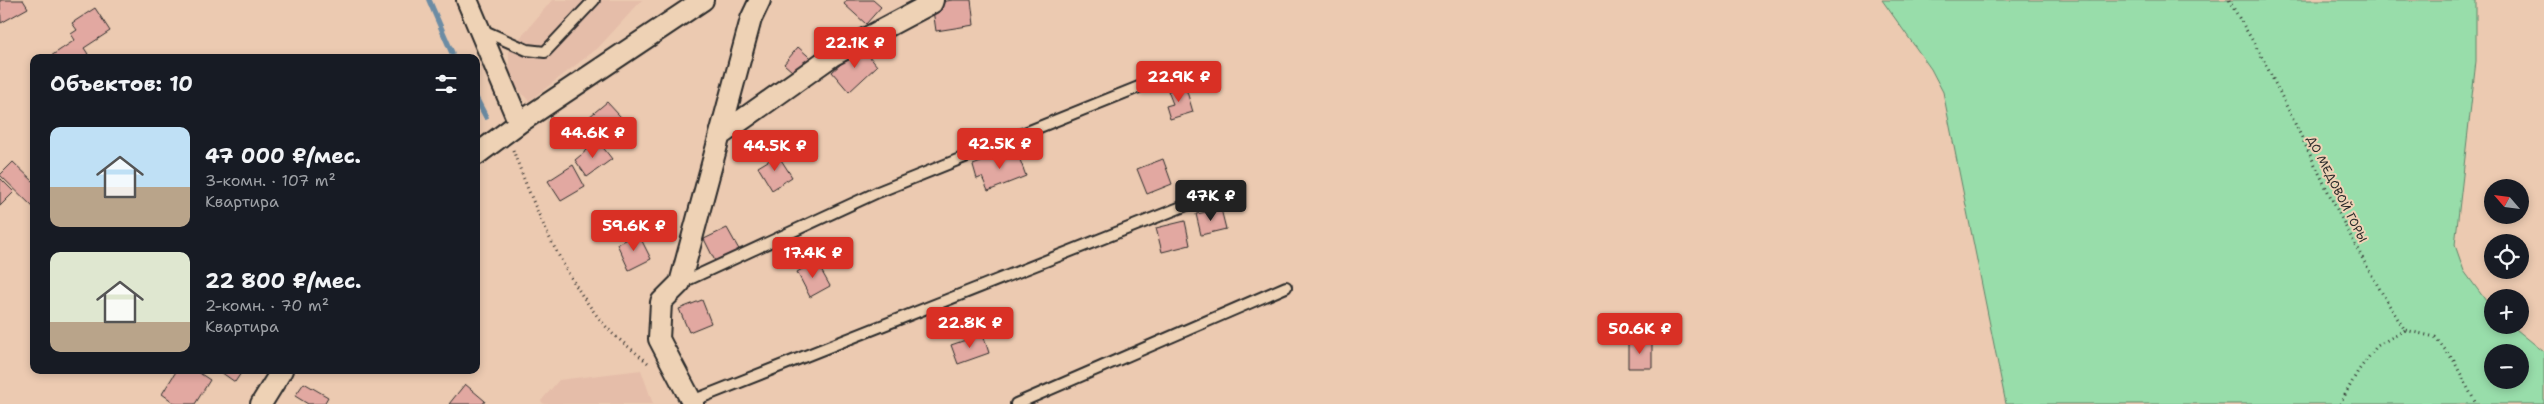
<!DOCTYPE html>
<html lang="ru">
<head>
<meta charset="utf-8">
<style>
	:root { --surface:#171b24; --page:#20242c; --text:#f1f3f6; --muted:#9ea1a6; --accent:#d93025 }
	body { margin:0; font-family:"Shantell Sans",sans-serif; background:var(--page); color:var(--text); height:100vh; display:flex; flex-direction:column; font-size:19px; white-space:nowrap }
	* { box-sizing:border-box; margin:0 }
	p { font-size:16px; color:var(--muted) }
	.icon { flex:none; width:28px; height:28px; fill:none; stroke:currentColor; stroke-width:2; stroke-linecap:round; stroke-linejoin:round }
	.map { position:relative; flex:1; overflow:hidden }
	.details { position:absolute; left:30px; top:54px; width:450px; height:320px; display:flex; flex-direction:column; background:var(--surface); border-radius:10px; box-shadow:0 2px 8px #0003 }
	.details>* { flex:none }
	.needle { width:32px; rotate:298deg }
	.buttons { position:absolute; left:2484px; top:179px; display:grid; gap:10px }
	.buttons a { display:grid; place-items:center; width:45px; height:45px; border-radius:50%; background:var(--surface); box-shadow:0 2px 8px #0003; font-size:25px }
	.price { position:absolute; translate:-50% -42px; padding:0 11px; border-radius:5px; background:var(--accent); color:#fff; font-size:16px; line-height:32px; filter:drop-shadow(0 1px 2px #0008) }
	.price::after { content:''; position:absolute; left:50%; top:30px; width:15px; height:11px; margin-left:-8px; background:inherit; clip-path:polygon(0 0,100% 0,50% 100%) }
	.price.on { background:#222; color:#fff }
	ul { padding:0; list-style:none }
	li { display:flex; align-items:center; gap:15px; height:125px; padding:0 20px }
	li span { display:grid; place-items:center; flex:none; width:140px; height:100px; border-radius:10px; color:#555 }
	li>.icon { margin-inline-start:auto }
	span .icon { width:60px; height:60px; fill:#fffc; stroke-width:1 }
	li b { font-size:21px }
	h2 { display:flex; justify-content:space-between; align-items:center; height:60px; padding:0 20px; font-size:21px }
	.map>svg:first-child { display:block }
</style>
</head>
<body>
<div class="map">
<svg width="2544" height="404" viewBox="0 0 2544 404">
	<rect width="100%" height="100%" fill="#eccab1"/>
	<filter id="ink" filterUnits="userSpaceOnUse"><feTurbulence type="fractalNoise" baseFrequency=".02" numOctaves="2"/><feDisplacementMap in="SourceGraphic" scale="10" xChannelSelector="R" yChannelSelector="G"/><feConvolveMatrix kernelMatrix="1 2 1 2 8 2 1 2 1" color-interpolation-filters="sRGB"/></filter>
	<g filter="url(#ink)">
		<path fill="#e5bda9" d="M552,0H642L598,48L529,101L509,80V51Z
			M641,370L653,404H544L541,401L559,380Z"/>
		<path fill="#98ddaa" stroke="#62846a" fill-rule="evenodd" d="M1882,0H2476V61L2455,245L2464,271L2492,309V325H2511L2544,352V404H2006L1943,92L1931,69ZM2492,352H2520V380H2492Z"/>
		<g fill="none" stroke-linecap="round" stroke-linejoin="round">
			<path stroke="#6c8ca4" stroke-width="5.5" d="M429,0L452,53
				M476,98L486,117"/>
		</g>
		<path fill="#e2a8a1" stroke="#2b2b2b" d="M0,0H23L28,8L1,23Z
			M847,0H873L881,7L866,24L844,4Z
			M953,0H971L974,25L936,31L932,3Z
			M95,8L110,31L84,48L88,54L83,58H48L75,40L71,34L77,30L72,23Z
			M861,46L877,66L849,92L832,72Z
			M798,47L816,63L801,79L784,64Z
			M1185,85L1193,112L1170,119L1166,106L1173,104L1168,91Z
			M607,102L631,128L612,144L589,117Z
			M598,141L612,159L587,177L575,160Z
			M1016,149L1026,176L988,191L982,177L977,179L973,165Z
			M778,155L792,177L772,190L758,167Z
			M1163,159L1172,184L1147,194L1137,169Z
			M13,162L34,182V208L0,175Z
			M573,165L585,187L561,201L548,181Z
			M0,178L14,192L0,206Z
			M1221,209L1226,229L1201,235L1196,214Z
			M1185,221L1190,245L1162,252L1156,228Z
			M727,228L741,253L717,265L704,239Z
			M638,233L651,259L629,270L617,244Z
			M816,261L830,286L810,297L797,272Z
			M702,300L711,323L689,332L679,309Z
			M983,334L989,353L958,364L951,345Z
			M1628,342L1652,343V368H1628Z
			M177,370H195L210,380L195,404H176L162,394Z
			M218,370H243L235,382Z
			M304,383L328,397L324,404H308L295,396Z
			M465,384L485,401L483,404H449Z"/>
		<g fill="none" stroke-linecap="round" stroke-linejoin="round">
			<g stroke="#2b2b2b" stroke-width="14">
				<path id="service" d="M480,29L527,50L545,52L594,0
					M681,283L878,192L1171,74
					M692,401L1212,195
					M1016,404L1286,287"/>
			</g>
			<g stroke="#2b2b2b" stroke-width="24">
				<path id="minor" d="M467,0L519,123
					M722,134L832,56L932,3L933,0
					M476,155L519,123L703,0
					M261,404L282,370
					M693,404L659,339L661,302L680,283L751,19L760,0"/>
			</g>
			<path stroke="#2b2b2b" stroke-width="3" stroke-dasharray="1 4" stroke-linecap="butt" d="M2229,0C2242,24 2258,48 2270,73C2314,160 2352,249 2405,330L2435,337L2454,361L2476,404
				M513,150C535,210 568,288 613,334C624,344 637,353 648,363
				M2340,404L2358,371L2377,346L2405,330"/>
			<use href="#service" stroke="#eed2b5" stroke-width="10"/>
			<use href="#minor" stroke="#eed2b5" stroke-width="20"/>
		</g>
	</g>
	<g text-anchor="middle" stroke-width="4" stroke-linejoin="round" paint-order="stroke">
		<g font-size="12" fill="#2b2b2b" stroke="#eed2b5">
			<text transform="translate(2337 189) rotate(63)" y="4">ДО МЕДОВОЙ ГОРЫ</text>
		</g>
	</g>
</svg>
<div class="buttons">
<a><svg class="needle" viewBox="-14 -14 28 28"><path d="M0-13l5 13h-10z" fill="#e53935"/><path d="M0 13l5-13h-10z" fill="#9ea1a6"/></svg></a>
<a><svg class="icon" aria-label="locate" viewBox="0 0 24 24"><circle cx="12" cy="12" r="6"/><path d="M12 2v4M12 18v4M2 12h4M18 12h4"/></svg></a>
<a>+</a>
<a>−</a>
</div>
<b class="price" style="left:855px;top:69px">22.1K ₽</b>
<b class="price" style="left:1179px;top:103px">22.9K ₽</b>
<b class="price" style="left:593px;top:159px">44.6K ₽</b>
<b class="price" style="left:1000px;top:170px">42.5K ₽</b>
<b class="price" style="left:775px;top:172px">44.5K ₽</b>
<b class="price on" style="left:1211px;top:222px">47K ₽</b>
<b class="price" style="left:634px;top:252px">59.6K ₽</b>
<b class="price" style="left:813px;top:279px">17.4K ₽</b>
<b class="price" style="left:970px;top:349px">22.8K ₽</b>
<b class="price" style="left:1640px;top:355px">50.6K ₽</b>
<section class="details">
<h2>Объектов: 10<svg class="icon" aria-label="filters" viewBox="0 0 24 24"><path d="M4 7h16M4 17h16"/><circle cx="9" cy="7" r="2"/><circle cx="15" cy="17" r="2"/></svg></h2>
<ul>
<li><span style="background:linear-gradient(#bfe0f5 60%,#b9a48a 0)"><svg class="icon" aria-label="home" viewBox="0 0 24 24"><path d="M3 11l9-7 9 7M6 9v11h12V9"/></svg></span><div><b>47 000 ₽/мес.</b><p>3-комн. · 107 m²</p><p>Квартира</p></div></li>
<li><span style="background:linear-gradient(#dfe7d0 70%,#b9a48a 0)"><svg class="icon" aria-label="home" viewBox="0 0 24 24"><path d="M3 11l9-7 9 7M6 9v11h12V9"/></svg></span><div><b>22 800 ₽/мес.</b><p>2-комн. · 70 m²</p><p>Квартира</p></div></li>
</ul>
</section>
</div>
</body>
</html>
